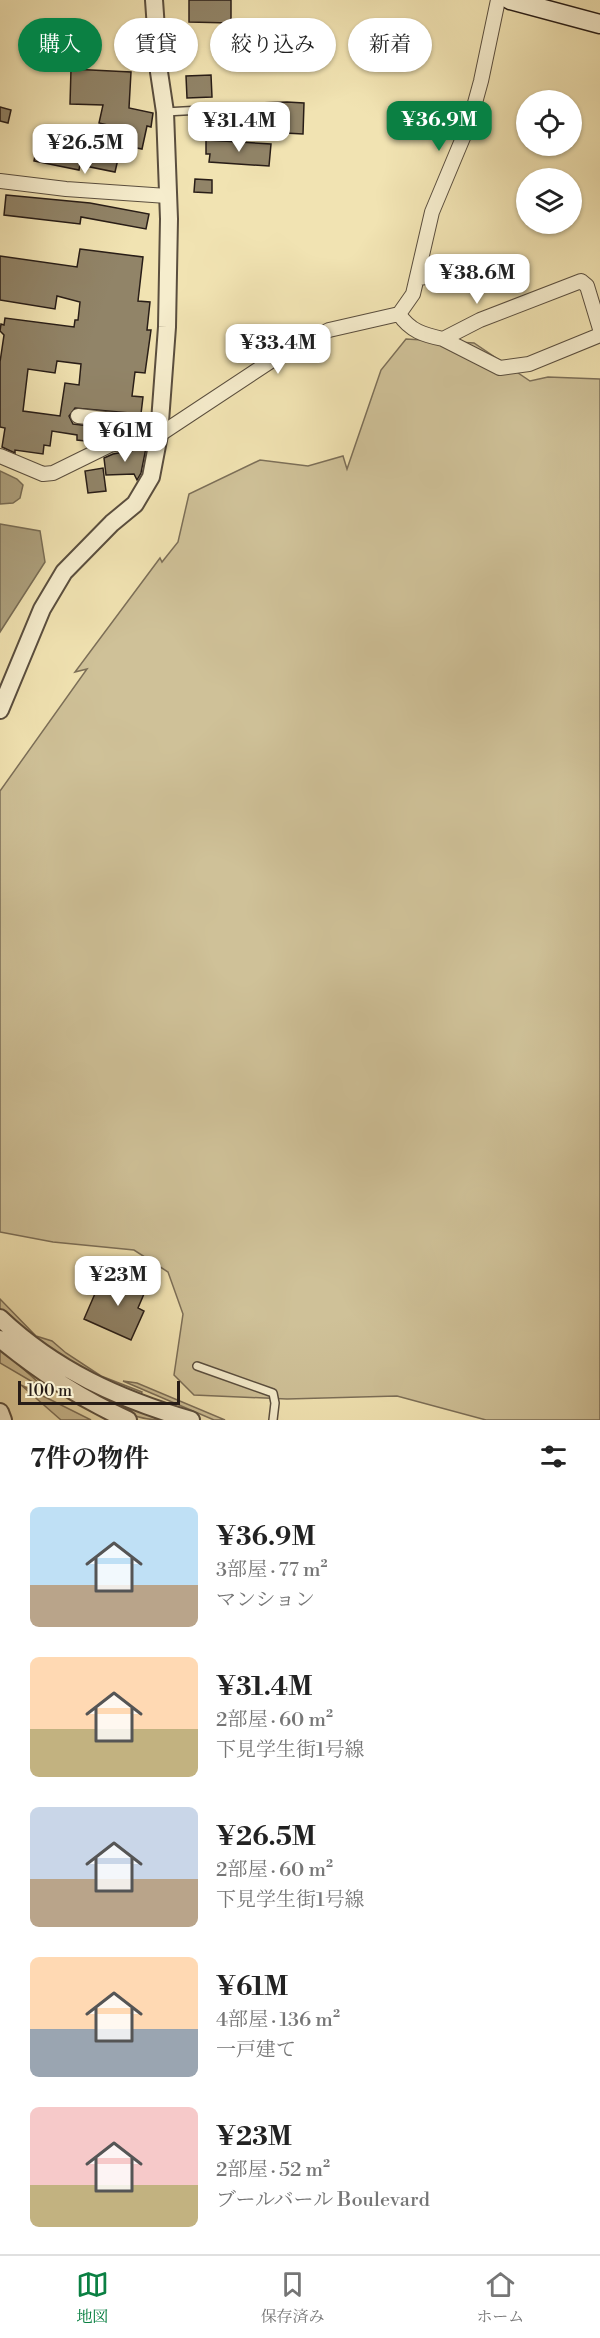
<!DOCTYPE html>
<html lang="ja">
<head>
<meta charset="utf-8">
<style>
	:root { --surface:#fff; --page:#f6f6f6; --text:#222; --muted:#767676; --line:#e0e0e0; --accent:#0b8043 }
	body { margin:0; font-family:"Libre Bodoni","Noto Serif JP",serif; background:var(--page); color:var(--text); height:100vh; display:flex; flex-direction:column; font-size:22px; white-space:nowrap }
	* { box-sizing:border-box; margin:0 }
	p { font-size:20px; color:var(--muted) }
	.icon { flex:none; width:33px; height:33px; fill:none; stroke:currentColor; stroke-width:2; stroke-linecap:round; stroke-linejoin:round }
	.map { position:relative; height:1420px; overflow:hidden }
	.panel { display:flex; flex-direction:column; background:var(--surface); flex:1 }
	.panel>* { flex:none }
	.guide { position:absolute; left:18px; top:18px; width:564px; height:54px; display:flex; gap:12px }
	.buttons { position:absolute; left:516px; top:90px; display:grid; gap:12px }
	.buttons a { display:grid; place-items:center; width:66px; height:66px; border-radius:50%; background:var(--surface); box-shadow:0 2px 4px #0004; font-size:30px }
	.scale { position:absolute; left:18px; bottom:15px; width:162px; box-sizing:border-box; padding-left:6px; border:3px solid #281d17; border-top:0; font-size:16px; line-height:21px; white-space:nowrap; color:#281d17; -webkit-text-stroke:4px #f6edcd; paint-order:stroke }
	.price { position:absolute; translate:-50% -51px; padding:0 14px; border-radius:12px; background:#fff; color:#222; font-size:20px; line-height:39px; filter:drop-shadow(0 2px 3px #0008) }
	.price::after { content:''; position:absolute; left:50%; top:36px; width:18px; height:14px; margin-left:-9px; background:inherit; clip-path:polygon(0 0,100% 0,50% 100%) }
	.price.on { background:var(--accent); color:#fff }
	ul { padding:0; list-style:none }
	li { display:flex; align-items:center; gap:18px; height:150px; padding:0 30px }
	li span { display:grid; place-items:center; flex:none; width:168px; height:120px; border-radius:9px; color:#555 }
	li>.icon { margin-inline-start:auto }
	span .icon { width:72px; height:72px; fill:#fffc; stroke-width:1 }
	li b { font-size:26px }
	h2 { display:flex; justify-content:space-between; align-items:center; height:72px; padding:0 30px; font-size:26px }
	.pill { padding:0 21px; border-radius:27px; background:var(--surface); box-shadow:0 2px 4px #0004; font-size:21px; line-height:54px }
	.pill.on { background:var(--accent); color:#fff }
	.menu { display:flex; justify-content:space-around; align-items:center; height:84px; border-top:2px solid var(--line); background:var(--surface); font-size:16px; color:var(--muted) }
	.menu a { display:grid; justify-items:center; gap:3px }
	.menu .on { color:var(--accent) }
	.map>svg:first-child { display:block }
</style>
</head>
<body>
<div class="map">
<svg width="600" height="1420" viewBox="0 0 600 1420">
	<rect width="100%" height="100%" fill="#f1e3b2"/>
	<filter id="stains"><feTurbulence type="fractalNoise" baseFrequency=".00333" numOctaves="4"/><feColorMatrix values="0 0 0 0 .2 0 0 0 0 .09 0 0 0 0 .02 0 0 0 .5 -.17"/></filter>
	<radialGradient id="worn" r=".72"><stop offset=".6" stop-color="#630" stop-opacity="0"/><stop offset="1" stop-color="#630" stop-opacity=".3"/></radialGradient>
	<path fill="#cfc198" stroke="#7c6f58" stroke-width="1.5" d="M406,339L474,343L530,381L548,377L600,379V1420H486L397,1396L287,1399L194,1395L174,1375L183,1314L168,1272L134,1250L53,1242L0,1232V791L87,669L75,672L160,558L162,562L178,542L189,494L260,460L308,466L343,456L347,469L381,370Z
		M0,1299L36,1336L52,1341L66,1353L101,1376L142,1392L141,1395L79,1369L25,1331L0,1309Z
		M0,1325L104,1396L160,1420C111,1420 40,1362 0,1333Z
		M0,1348L48,1391L0,1363Z
		M123,1381L137,1383L225,1420H214Z
		M21,1385L91,1420H61Z"/>
	<path fill="#ada07d" stroke="#786c54" stroke-width="1.5" d="M0,471L17,479L23,485L20,498L13,503L0,504Z
		M0,524L40,531L45,562L0,632Z"/>
	<path fill="#918468" stroke="#281d17" stroke-width="1.5" fill-rule="evenodd" d="M189,0H231V23L189,22Z
		M140,29L145,49L134,52L129,31Z
		M71,69L131,72L129,108L153,113L151,127L147,126L142,149L122,145L125,129L99,123L103,105L70,104Z
		M211,75L212,97L187,98L186,76Z
		M287,102L304,103L303,134L285,133V128L259,124L258,103Z
		M0,107L11,110L8,123L0,121Z
		M206,140L271,144L269,166L209,162L210,154H206Z
		M37,145L118,159L115,172L80,165L79,170L34,161Z
		M195,179L212,180V193L194,192Z
		M6,195L90,203L149,214L146,229L81,217L80,224L4,215Z
		M80,249L143,257L138,301L150,302L147,330H151L145,373L135,372L132,396L143,397L141,414L75,408L69,416L73,424L125,430L124,433L104,438L86,435L85,441L77,440V435L52,431L50,446L44,445L43,454L15,450V453L2,447L5,428L0,427V362L4,335L0,331L1,324L4,325L5,318L74,327L75,320H78L80,302L57,296L55,309L0,300V256L77,267ZM57,361L81,364L79,385L65,383L60,416L23,411L28,369L55,373Z
		M146,448L141,473L137,480L134,474L106,475L104,458L113,454Z
		M103,468L106,491L88,493L85,471Z
		M116,1273L147,1287L138,1308L144,1311L131,1340L84,1319L97,1289L107,1294Z"/>
	<g fill="none" stroke-linecap="round" stroke-linejoin="round">
		<g stroke="#5a4e3e" stroke-width="10">
			<path id="service" d="M165,112L220,109L240,112L254,126
				M197,1366L273,1393L275,1403L273,1420"/>
		</g>
		<g stroke="#5a4e3e" stroke-width="16">
			<path id="minor" d="M0,181L66,189L167,196
				M417,278L458,274L494,264
				M399,314C410,331 424,335 443,339
				M600,329L587,286L581,281L480,320L443,339L500,368L529,364L600,335
				M78,416L159,425
				M0,456L43,474L53,473L110,445L159,435L274,359L329,330L399,314L413,294L432,212L470,121L481,81L498,0"/>
		</g>
		<g stroke="#5a4e3e" stroke-width="20">
			<path id="tertiary" d="M0,710L42,609L64,572L112,523L135,504L151,477L159,435L167,327L169,219L165,112L159,72L154,0
				M0,1318C55,1370 119,1399 191,1420
				M0,1339C40,1372 81,1399 128,1420
				M0,1412L3,1420"/>
		</g>
		<g stroke="#281d17" stroke-width="21">
			<path id="secondary" d="M510,0L600,24"/>
		</g>
		<use href="#service" stroke="#f6edcd" stroke-width="7"/>
		<use href="#minor" stroke="#f6edcd" stroke-width="14"/>
		<use href="#tertiary" stroke="#f6edcd" stroke-width="16"/>
		<use href="#secondary" stroke="#f6edcd" stroke-width="18"/>
	</g>
	<rect width="100%" height="100%" filter="url(#stains)"/>
	<rect width="100%" height="100%" fill="url(#worn)"/>
</svg>
<div class="buttons">
<a><svg class="icon" aria-label="locate" viewBox="0 0 24 24"><circle cx="12" cy="12" r="6"/><path d="M12 2v4M12 18v4M2 12h4M18 12h4"/></svg></a>
<a><svg class="icon" aria-label="layers" viewBox="0 0 24 24"><path d="M12 4l9 5-9 5-9-5zM3 14l9 5 9-5"/></svg></a>
</div>
<div class="scale">100 m</div>
<b class="price on" style="left:439px;top:152px">¥36.9M</b>
<b class="price" style="left:239px;top:153px">¥31.4M</b>
<b class="price" style="left:85px;top:175px">¥26.5M</b>
<b class="price" style="left:477px;top:305px">¥38.6M</b>
<b class="price" style="left:278px;top:375px">¥33.4M</b>
<b class="price" style="left:125px;top:463px">¥61M</b>
<b class="price" style="left:118px;top:1307px">¥23M</b>
<div class="guide">
<a class="pill on">購入</a>
<a class="pill">賃貸</a>
<a class="pill">絞り込み</a>
<a class="pill">新着</a>
</div>
</div>
<section class="panel">
<h2>7件の物件<svg class="icon" aria-label="filters" viewBox="0 0 24 24"><path d="M4 7h16M4 17h16"/><circle cx="9" cy="7" r="2"/><circle cx="15" cy="17" r="2"/></svg></h2>
<ul>
<li><span style="background:linear-gradient(#bfe0f5 65%,#b9a48a 0)"><svg class="icon" aria-label="home" viewBox="0 0 24 24"><path d="M3 11l9-7 9 7M6 9v11h12V9"/></svg></span><div><b>¥36.9M</b><p>3部屋 · 77 m²</p><p>マンション</p></div></li>
<li><span style="background:linear-gradient(#ffd9b3 60%,#c2b280 0)"><svg class="icon" aria-label="home" viewBox="0 0 24 24"><path d="M3 11l9-7 9 7M6 9v11h12V9"/></svg></span><div><b>¥31.4M</b><p>2部屋 · 60 m²</p><p>下見学生街1号線</p></div></li>
<li><span style="background:linear-gradient(#c9d6e8 60%,#b9a48a 0)"><svg class="icon" aria-label="home" viewBox="0 0 24 24"><path d="M3 11l9-7 9 7M6 9v11h12V9"/></svg></span><div><b>¥26.5M</b><p>2部屋 · 60 m²</p><p>下見学生街1号線</p></div></li>
<li><span style="background:linear-gradient(#ffd9b3 60%,#9aa5b1 0)"><svg class="icon" aria-label="home" viewBox="0 0 24 24"><path d="M3 11l9-7 9 7M6 9v11h12V9"/></svg></span><div><b>¥61M</b><p>4部屋 · 136 m²</p><p>一戸建て</p></div></li>
<li><span style="background:linear-gradient(#f6c9c9 65%,#c2b280 0)"><svg class="icon" aria-label="home" viewBox="0 0 24 24"><path d="M3 11l9-7 9 7M6 9v11h12V9"/></svg></span><div><b>¥23M</b><p>2部屋 · 52 m²</p><p>ブールバール Boulevard</p></div></li>
</ul>
</section>
<nav class="menu">
<a class="on"><svg class="icon" aria-label="map" viewBox="0 0 24 24"><path d="M3 6l6-2 6 2 6-2v14l-6 2-6-2-6 2zM9 4v14M15 6v14"/></svg>地図</a>
<a><svg class="icon" aria-label="saved" viewBox="0 0 24 24"><path d="M7 4h10v16l-5-4-5 4z"/></svg>保存済み</a>
<a><svg class="icon" aria-label="home" viewBox="0 0 24 24"><path d="M3 11l9-7 9 7M6 9v11h12V9"/></svg>ホーム</a>
</nav>
</body>
</html>
